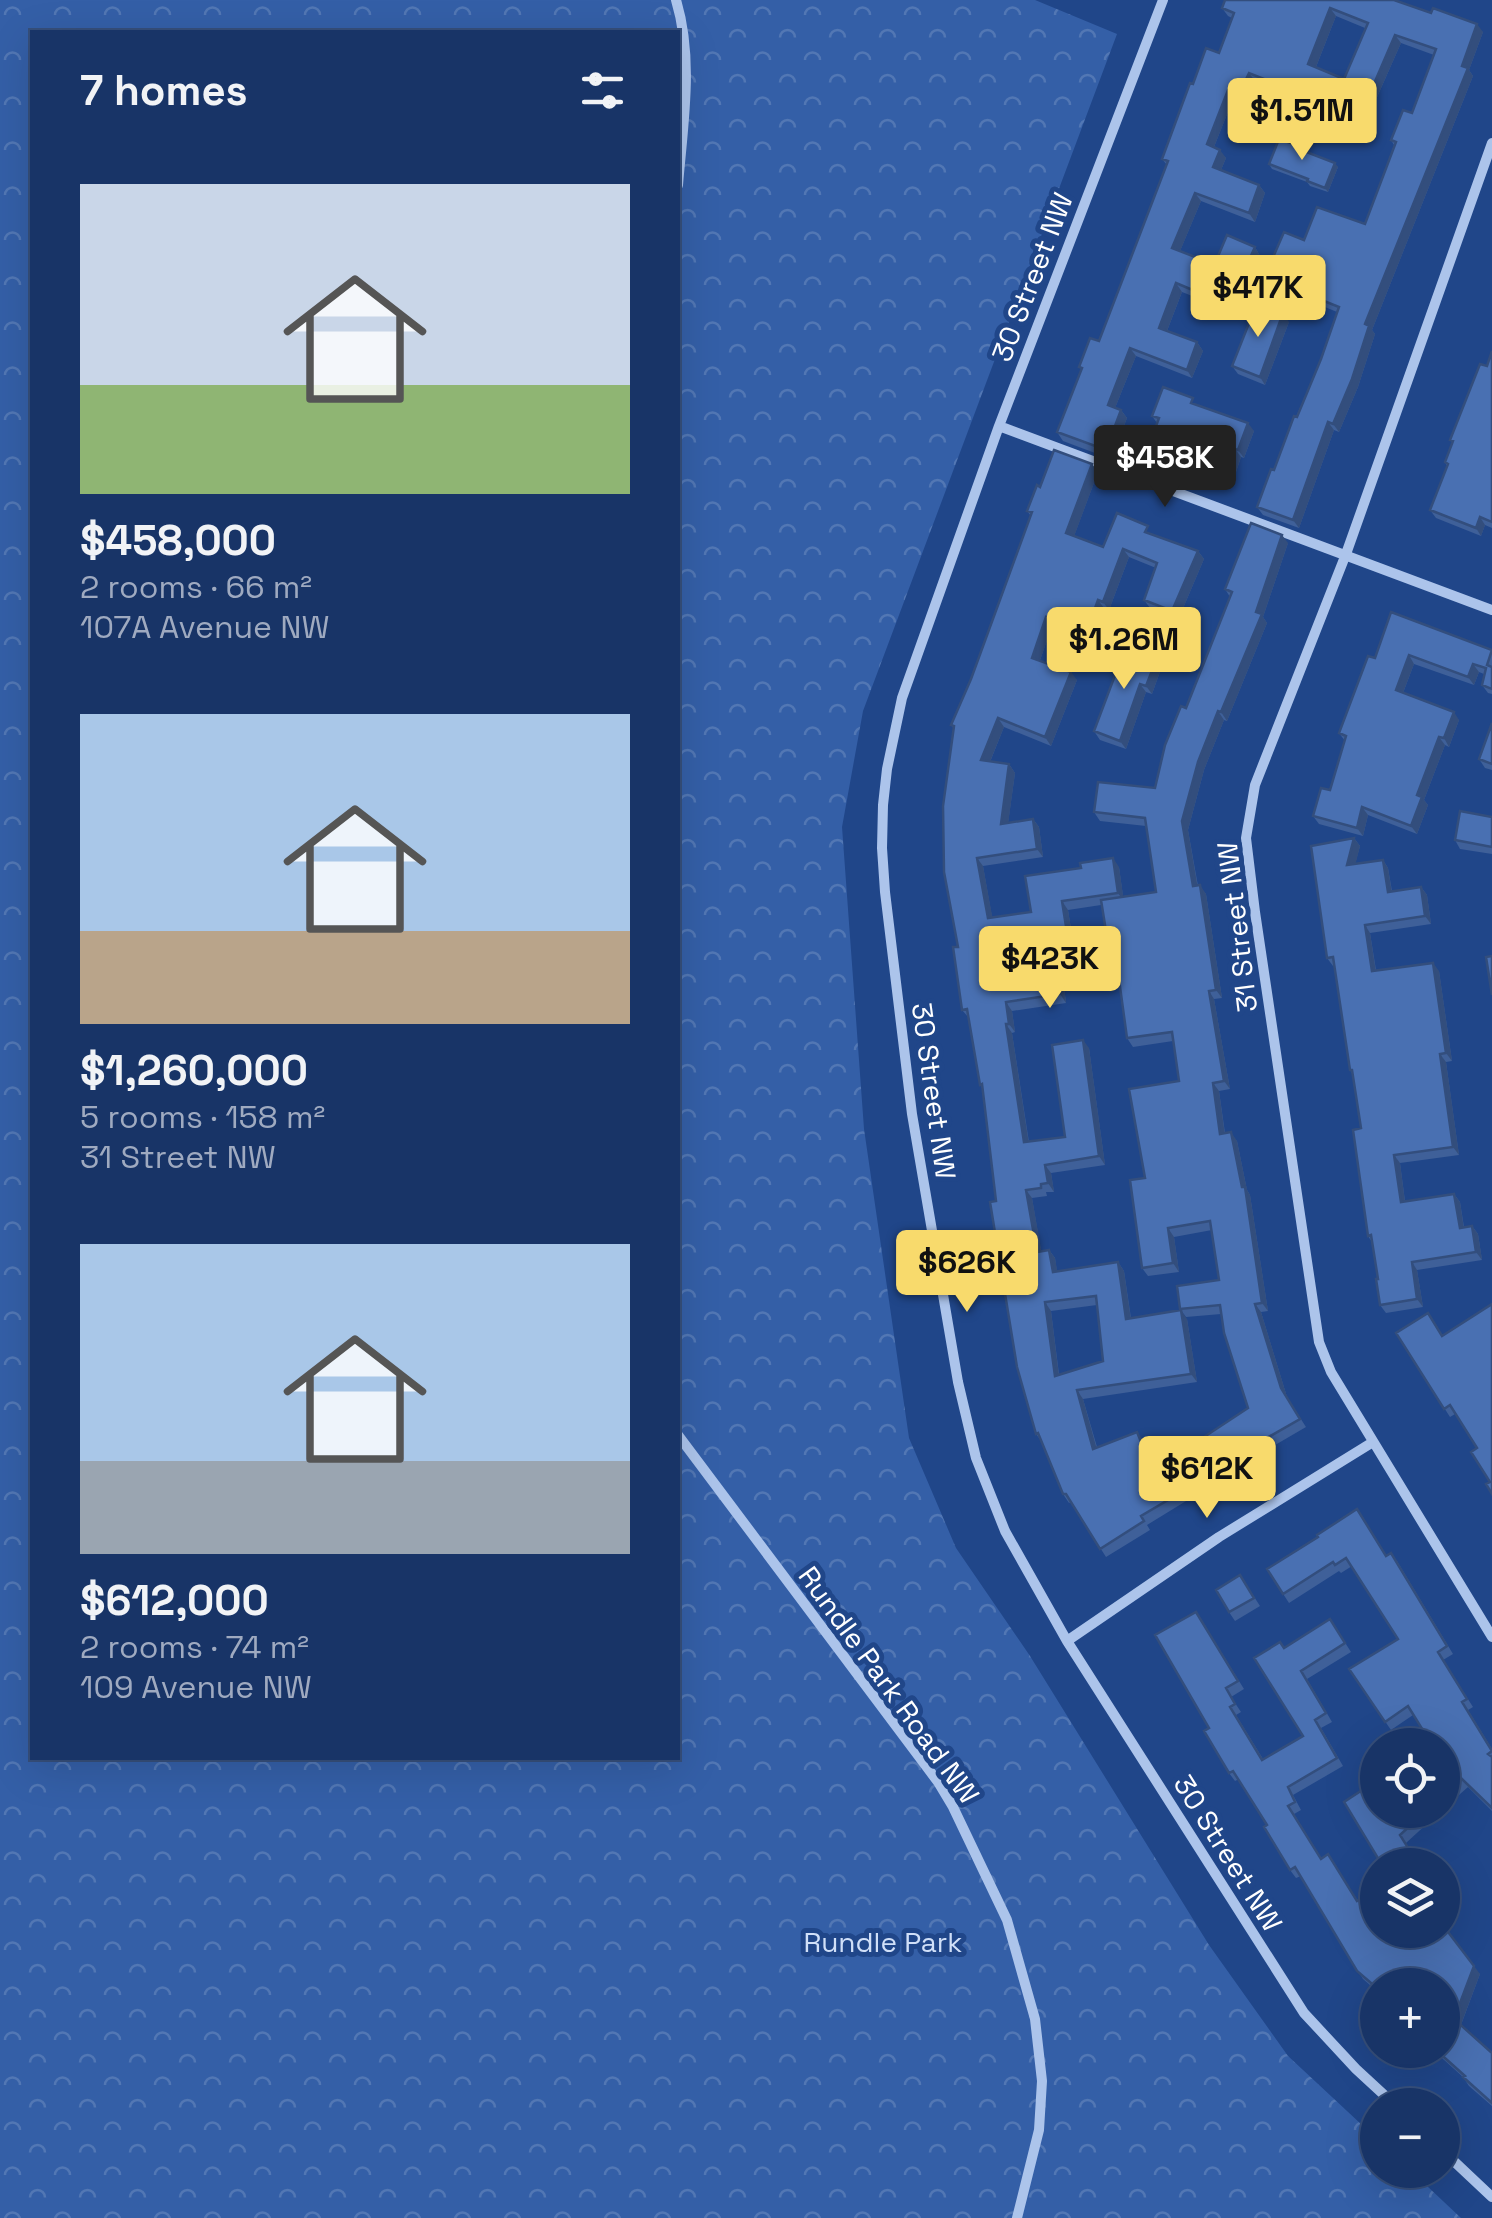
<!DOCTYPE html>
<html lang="en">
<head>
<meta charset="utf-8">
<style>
	:root { --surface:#183467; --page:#253f70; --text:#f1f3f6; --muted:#9faac0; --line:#364f7b; --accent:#f8da6c }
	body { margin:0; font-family:"Space Grotesk",sans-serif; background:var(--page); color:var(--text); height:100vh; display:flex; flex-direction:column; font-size:38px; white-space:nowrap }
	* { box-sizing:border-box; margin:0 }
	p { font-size:32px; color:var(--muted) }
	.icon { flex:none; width:55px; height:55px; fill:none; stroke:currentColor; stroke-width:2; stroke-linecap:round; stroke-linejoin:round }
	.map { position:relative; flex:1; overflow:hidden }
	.side { position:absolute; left:30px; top:30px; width:650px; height:1730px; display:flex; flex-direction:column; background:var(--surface); border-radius:0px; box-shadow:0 10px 40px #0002,0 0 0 2px var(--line) }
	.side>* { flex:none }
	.buttons { position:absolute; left:1360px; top:1728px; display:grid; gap:20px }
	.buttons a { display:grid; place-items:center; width:100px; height:100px; border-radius:50%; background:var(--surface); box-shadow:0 10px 40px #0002,0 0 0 2px var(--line); font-size:50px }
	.price { position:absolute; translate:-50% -85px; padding:0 22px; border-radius:10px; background:var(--accent); color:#111; font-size:32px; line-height:65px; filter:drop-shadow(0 2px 5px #0008) }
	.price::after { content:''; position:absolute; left:50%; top:60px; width:30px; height:22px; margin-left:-15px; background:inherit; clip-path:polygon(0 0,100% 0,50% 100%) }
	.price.selected { background:#222; color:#fff }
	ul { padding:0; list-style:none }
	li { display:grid; align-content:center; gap:20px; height:530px; padding:0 50px }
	li span { display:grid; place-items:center; height:310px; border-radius:0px; color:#555 }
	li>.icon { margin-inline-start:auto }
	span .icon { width:180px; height:180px; fill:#fffc; stroke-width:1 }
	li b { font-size:42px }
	h2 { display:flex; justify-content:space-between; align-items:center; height:120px; padding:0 50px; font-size:42px }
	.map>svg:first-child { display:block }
</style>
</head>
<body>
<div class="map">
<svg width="1492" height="2218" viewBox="0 0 1492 2218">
	<defs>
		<pattern id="park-crowns" width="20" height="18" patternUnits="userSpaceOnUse" patternTransform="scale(2.5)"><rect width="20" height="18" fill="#345fa7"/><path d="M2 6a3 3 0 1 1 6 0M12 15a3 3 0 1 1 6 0" fill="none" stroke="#5277b4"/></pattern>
	</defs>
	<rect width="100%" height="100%" fill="#204689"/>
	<path fill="url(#park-crowns)" fill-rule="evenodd" d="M0,0H1035L1117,34L863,711L842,827L864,1129L909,1438L956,1548L1030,1656L1209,1945L1288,2056L1377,2139L1378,2170H1410L1461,2218H0ZM32,32H678V1758H32Z"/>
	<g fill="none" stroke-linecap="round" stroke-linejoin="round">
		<path stroke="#acc4eb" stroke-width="10" d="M676,0C694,59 683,124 678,185
			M1163,0L999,426L902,698L887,769L883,805L882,848L885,892L912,1114L958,1382L976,1458L1005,1531L1067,1641L1304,2013L1356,2069L1395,2105
			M1492,143L1346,554L1255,785L1246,838L1255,912L1319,1342L1331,1372L1492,1637
			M999,426L1492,610
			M678,1435L938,1782L953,1807L1007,1920L1035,2019L1042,2081L1039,2130L1017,2218
			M1067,1641L1219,1537L1373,1442
			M1442,2150L1492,2197"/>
	</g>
	<path fill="#3f6099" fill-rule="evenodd" d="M1394,0L1483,32L1469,70L1473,76L1372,330L1375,334L1358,387L1339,432L1334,430L1299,528L1263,515L1257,507L1321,359L1337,312L1320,305L1314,297L1318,288L1277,270L1271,262L1304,240L1365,224L1394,145L1391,140L1412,113L1434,55L1401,43L1366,122L1316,102L1315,106L1255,81L1245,103L1233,99L1214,147L1226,158L1221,170L1259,185L1265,193L1255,222L1201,201L1180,251L1220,267L1216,261L1255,247L1260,256L1249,281L1228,272L1232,278L1220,307L1182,292L1167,331L1197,342L1203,351L1192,378L1136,356L1115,408L1121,410L1127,418L1111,459L1063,441L1057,432L1082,370L1079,367L1099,341L1167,165L1162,159L1193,84L1219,53L1232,18L1228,16L1222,8ZM1336,16L1365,28L1344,79L1316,67Z
		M1300,149L1338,167L1328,192L1310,186L1307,182L1272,169L1269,164Z
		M1289,322L1265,385L1238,374L1232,366Z
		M1492,351V528L1485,525L1481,536L1436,518L1430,510L1447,466L1445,462L1453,443L1450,440L1487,366Z
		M1199,406L1254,431L1244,458L1241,457L1231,487L1152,458L1147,450L1157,423L1152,416Z
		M1098,472L1074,536L1103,547L1154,535L1198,551L1204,559L1178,620L1150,608L1144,600L1156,568L1129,557L1109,610L1104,608L1092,641L1052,626L1040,660L1077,680L1051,746L1004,727L990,762L1009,764L1015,773L1008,823L1033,819L1039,827L1043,857L983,866L992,917L1031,912L1119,867L1123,896L1156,892L1146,826L1100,821L1094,812L1155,788L1230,597L1225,589L1288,543L1263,617L1267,623L1227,721L1224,720L1204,770L1188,830L1198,886L1206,894L1222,998L1214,999L1230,1089L1219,1091L1225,1133L1237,1141L1247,1190L1250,1195L1268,1311L1261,1312L1287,1397L1306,1427L1224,1475L1201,1439L1248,1408L1221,1314L1186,1317L1180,1309L1219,1280L1212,1230L1174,1237L1179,1272L1148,1276L1142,1268L1145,1178L1179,1081L1173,1041L1133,1047L1127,1038L1116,959L1109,950L1101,905L1068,910L1077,966L1062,969L1066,1003L1012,1011L1015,1032L1012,1033L1029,1142L1065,1137L1089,1048L1105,1165L1051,1173L1054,1192H1046L1047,1196L1032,1198L1041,1251L1049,1250L1055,1258L1057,1272L1118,1262L1124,1271L1131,1318L1187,1319L1197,1382L1083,1399L1097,1447L1143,1440L1156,1473L1170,1465L1191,1498L1147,1525L1150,1530L1106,1557L1071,1502L1069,1503L1063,1494L1042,1442L1036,1434L996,1201L982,1088L980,1085L969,1018L962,1010L958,947L954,729L951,725L971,679L1031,516L1027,511ZM1097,1305L1103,1361L1059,1374L1051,1311Z
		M1126,646L1162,666L1152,694L1146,692L1126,749L1100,740L1094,731Z
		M1492,650V694L1488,693L1482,685L1484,674L1479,672L1474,685L1414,664L1403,693L1459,720L1449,747L1445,745L1424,800L1428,805L1417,834L1368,815L1363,836L1319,824L1313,816L1330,790L1345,741L1339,733L1375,658Z
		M1492,723V770L1485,768L1479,759Z
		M1492,817V854L1460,849L1455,840Z
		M1354,838L1360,846L1355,864L1383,860L1388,868L1392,891L1421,887L1427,895L1431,924L1370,933L1376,970L1439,971L1452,1061L1446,1062L1459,1155L1400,1163L1405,1201L1454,1194L1460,1202L1464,1227L1472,1226L1478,1234L1482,1260L1417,1270L1423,1307L1386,1313L1380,1305L1378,1279L1372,1242L1368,1236L1361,1128L1353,1075L1350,1070L1335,966H1333L1327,958Z
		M1428,1313L1490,1482L1477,1448L1455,1414L1450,1417L1396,1333Z
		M1318,1537L1386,1556L1397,1561L1453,1654L1443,1660L1473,1707L1468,1710L1492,1749V1811L1468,1787L1442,1810V1745L1413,1715L1391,1730L1349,1669L1398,1639L1352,1566L1341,1573L1339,1571L1289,1603L1267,1569Z
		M1240,1575L1260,1606L1235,1621L1229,1612Z
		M1330,1619L1351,1652L1307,1679L1332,1722L1321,1728L1343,1766L1293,1795L1301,1810L1294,1814L1321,1858L1357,1900L1480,1974L1461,2025L1492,2053V2106L1469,2086L1463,2077L1433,2050H1442L1378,1985V1992L1363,1979L1301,1876L1296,1878L1290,1870L1267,1825L1239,1779L1235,1781L1229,1773L1209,1728L1202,1621L1244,1689L1231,1697L1241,1712L1236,1715L1263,1759L1303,1736L1284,1648Z
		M1378,1810H1442L1406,1843L1419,1865H1382Z"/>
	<path fill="#334e7d" d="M1330,8L1336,16L1314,72L1308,64Z
		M1477,24L1483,32L1469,70L1473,76L1372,330L1375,334L1358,387L1339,432L1333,424L1365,324Z
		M1395,35L1401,43L1366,122L1361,114Z
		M1249,73L1255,81L1245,103L1239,94Z
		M1228,90L1233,99L1212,152L1207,144Z
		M1311,93L1316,102L1315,106L1309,97Z
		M1220,150L1226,158L1219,175L1213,167Z
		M1335,163L1338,167L1328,192L1325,188Z
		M1259,185L1265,193L1255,222L1249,213Z
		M1195,193L1201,201L1178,256L1172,248Z
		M1255,247L1260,256L1249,281L1243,273Z
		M1226,269L1232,278L1220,307L1214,299Z
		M1176,283L1182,292L1165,336L1159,328Z
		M1283,313L1289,322L1265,385L1260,377Z
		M1197,342L1203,351L1192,378L1187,370Z
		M1130,348L1136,356L1113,413L1108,405Z
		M1121,410L1127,418L1111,459L1106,450Z
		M1328,422L1334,430L1299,528L1293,520Z
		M1248,423L1254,431L1244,458L1238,450Z
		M1235,449L1241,457L1231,487L1225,479Z
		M1092,464L1098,472L1072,542L1066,533Z
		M1480,517L1485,525L1481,536L1476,528Z
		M1282,535L1288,543L1263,617L1267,623L1227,721L1221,712Z
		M1123,549L1129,557L1109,610L1103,602Z
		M1198,551L1204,559L1178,620L1172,611Z
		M1098,600L1104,608L1092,641L1086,633Z
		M1046,617L1052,626L1038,666L1032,658Z
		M1409,655L1414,664L1401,698L1396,690Z
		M1157,658L1162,666L1152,694L1146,686Z
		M1473,664L1479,672L1474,685L1468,677Z
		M1071,672L1077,680L1051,746L1045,737Z
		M1140,684L1146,692L1126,749L1120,741Z
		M1218,711L1224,720L1204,770L1188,830L1199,895L1193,886L1182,821L1198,762Z
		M1454,712L1459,720L1449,747L1444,738Z
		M998,718L1004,727L987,769L981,760Z
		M1439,737L1445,745L1424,800L1428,805L1417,834L1411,826L1417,795Z
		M1009,764L1015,773L1007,832L1001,824Z
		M1362,807L1368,815L1363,836L1357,828Z
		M1033,819L1039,827L1043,857L1037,849Z
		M1354,838L1360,846L1353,874L1347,865Z
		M977,858L983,866L994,926L988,918Z
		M1113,858L1119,867L1124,902L1118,893Z
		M1383,860L1388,868L1393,900L1388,892Z
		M1200,885L1206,894L1222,998L1216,990Z
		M1421,887L1427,895L1431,924L1425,916Z
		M1062,901L1068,910L1077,966L1071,958Z
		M1365,925L1370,933L1377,979L1372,971Z
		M1056,960L1062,969L1066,1003L1060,994Z
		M1433,963L1439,971L1452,1061L1446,1053Z
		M1209,991L1214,999L1230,1089L1224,1081Z
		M1006,1002L1012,1011L1015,1032L1009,1024Z
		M1006,1024L1012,1033L1030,1151L1024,1142Z
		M1083,1040L1089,1048L1105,1165L1099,1156Z
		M1440,1054L1446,1062L1459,1155L1453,1147Z
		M1213,1083L1219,1091L1226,1143L1220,1134Z
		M1231,1132L1237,1141L1247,1190L1250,1195L1268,1311L1262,1303Z
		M1394,1155L1400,1163L1406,1210L1401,1202Z
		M1045,1165L1051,1173L1054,1192L1048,1183Z
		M1026,1190L1032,1198L1043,1260L1037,1252Z
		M1454,1194L1460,1202L1465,1236L1460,1228Z
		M1472,1226L1478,1234L1482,1260L1476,1252Z
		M1168,1228L1174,1237L1179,1272L1173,1263Z
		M1049,1250L1055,1258L1059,1281L1053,1272Z
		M1118,1262L1124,1271L1132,1327L1126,1319Z
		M1412,1262L1417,1270L1423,1307L1417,1299Z
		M1045,1302L1051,1311L1060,1384L1055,1376Z
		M1255,1304L1261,1312L1287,1397L1306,1427L1281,1388Z
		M1181,1310L1187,1319L1197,1382L1191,1374Z
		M1077,1390L1083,1399L1099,1457L1093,1449Z
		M1137,1432L1143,1440L1160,1483L1154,1474Z
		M1474,1966L1480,1974L1460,2027L1454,2019Z"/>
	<path fill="#4970b2" stroke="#334e7d" stroke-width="2.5" fill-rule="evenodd" d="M1225,0H1394L1431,13L1433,8L1477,24L1462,66L1468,68L1365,324L1369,326L1352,379L1333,424L1328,422L1293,520L1257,507L1271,469L1274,470L1294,416L1297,417L1321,359L1339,307L1314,297L1320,283L1271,262L1284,232L1304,240L1317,207L1365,224L1396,142L1391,140L1403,110L1412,113L1436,49L1395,35L1361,114L1311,93L1309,97L1249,73L1239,94L1228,90L1207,144L1220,150L1213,167L1259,185L1249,213L1195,193L1172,248L1226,269L1214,299L1176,283L1159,328L1197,342L1187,370L1130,348L1108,405L1121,410L1106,450L1057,432L1082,368L1079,367L1090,338L1099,341L1168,161L1162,159L1190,83L1193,84L1206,48L1219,53L1234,13L1222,8ZM1330,8L1368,23L1344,79L1308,64Z
		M1279,139L1297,145L1296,148L1335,163L1325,188L1307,181L1308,179L1269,164Z
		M1227,235L1255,247L1243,273L1216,261Z
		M1257,303L1283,313L1260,377L1232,366Z
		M1492,351V522L1480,517L1476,528L1430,510L1448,464L1445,462L1453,441L1450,440L1480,364L1487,366Z
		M1163,387L1193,398L1191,403L1248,423L1238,450L1235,449L1225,479L1147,450L1159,418L1152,416Z
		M1054,450L1092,464L1066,533L1103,547L1117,513L1148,526L1145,532L1198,551L1172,611L1144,600L1157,563L1123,549L1103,602L1098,600L1086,633L1046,617L1032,658L1071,672L1045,737L998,718L981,760L1009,764L1001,824L1033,819L1037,849L977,858L988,918L1031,912L1025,876L1081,868L1080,863L1113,858L1118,893L1062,901L1071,958L1056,960L1060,994L1006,1002L1009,1024H1006L1024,1142L1065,1137L1052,1045L1083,1040L1099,1156L1045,1165L1048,1183L1041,1184V1188L1026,1190L1037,1252L1049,1250L1053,1272L1118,1262L1126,1319L1181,1310L1191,1374L1077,1390L1093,1449L1137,1432L1154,1474L1170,1465L1185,1490L1141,1516L1144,1521L1100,1549L1066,1494H1063L1038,1433L1036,1434L1017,1367L990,1202L996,1201L982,1084L980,1085L967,1009L962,1010L953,947H958L944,872L943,806L954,726L951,725L971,679L1032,512L1027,511L1037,485L1040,487ZM1096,1296L1103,1361L1055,1376L1045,1302Z
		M1251,523L1282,535L1256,612L1262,614L1221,712L1218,711L1198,762L1182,821L1193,886L1200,885L1216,990L1209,991L1224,1081L1213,1083L1220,1134L1231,1132L1242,1187H1245L1262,1303L1255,1304L1281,1388L1300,1419L1218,1466L1201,1439L1248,1408L1224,1333L1220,1305L1180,1309L1177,1286L1219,1280L1210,1221L1168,1228L1173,1263L1142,1268L1130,1180L1145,1178L1129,1089L1179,1081L1172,1032L1127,1038L1115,950H1109L1101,900L1156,892L1145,818L1094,812L1098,782L1155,788L1165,745L1181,706L1186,708L1232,592L1225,589Z
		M1391,612L1492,650L1487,665L1492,667V689L1482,685L1486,668L1473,664L1468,677L1409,655L1396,690L1454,712L1444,738L1439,737L1417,795L1422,797L1411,826L1362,807L1357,828L1313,816L1321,788L1330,790L1346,736L1339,733L1368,656L1375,658Z
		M1126,646L1157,658L1146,686L1140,684L1120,741L1094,731Z
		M1492,723V764L1479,759Z
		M1460,811L1492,817V847L1455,840Z
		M1354,838L1347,865L1383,860L1388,892L1421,887L1425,916L1365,925L1372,971L1433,963L1446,1053L1440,1054L1453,1147L1394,1155L1401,1202L1454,1194L1460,1228L1472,1226L1476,1252L1412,1262L1417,1299L1380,1305L1376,1279H1378L1371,1235L1368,1236L1353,1130L1361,1128L1352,1070H1350L1333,957L1327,958L1311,846Z
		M1492,956V995L1486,957Z
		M1492,1304V1494L1486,1484L1490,1482L1471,1452L1477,1448L1450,1405L1444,1409L1396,1333L1428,1313L1442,1336Z
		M1357,1509L1386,1556L1391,1553L1447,1646L1438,1652L1467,1699L1462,1702L1492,1751L1488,1754L1492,1757V1808L1462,1779L1442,1796V1745H1432L1408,1706L1385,1722L1349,1669L1398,1639L1346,1558L1335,1565L1333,1562L1283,1594L1267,1569L1318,1537L1317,1535Z
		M1240,1575L1254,1598L1229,1612L1216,1590Z
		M1196,1612L1238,1681L1226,1688L1235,1704L1230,1707L1262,1760L1303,1736L1254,1658L1280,1642L1284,1648L1330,1619L1345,1643L1301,1671L1326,1713L1315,1720L1337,1758L1288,1787L1295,1802L1288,1806L1321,1859L1328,1854L1357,1901L1378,1888V1930H1442V1924L1474,1966L1454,2019L1492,2053V2103L1463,2077L1465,2076L1436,2050H1442V1985H1378V1989L1357,1971L1295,1867L1290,1870L1264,1827L1267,1825L1233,1771L1229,1773L1204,1731L1209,1728L1155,1635Z
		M1370,1785L1378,1797V1810H1427L1400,1835L1415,1859L1405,1865H1382L1344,1802Z"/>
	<g text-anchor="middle" stroke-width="10" stroke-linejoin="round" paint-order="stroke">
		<g font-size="28" fill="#fff" stroke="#204689">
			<text transform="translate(1032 277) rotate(-69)" y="10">30 Street NW</text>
			<text transform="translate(1237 927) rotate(-97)" y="10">31 Street NW</text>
			<text transform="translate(934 1091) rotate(82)" y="10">30 Street NW</text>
			<text transform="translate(889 1685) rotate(54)" y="10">Rundle Park Road NW</text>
			<text transform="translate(1228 1853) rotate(58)" y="10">30 Street NW</text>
		</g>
		<g font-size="28" fill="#d0dff8" stroke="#204689">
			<text x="883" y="1952">Rundle Park</text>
		</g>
	</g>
</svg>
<div class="buttons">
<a><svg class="icon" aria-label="locate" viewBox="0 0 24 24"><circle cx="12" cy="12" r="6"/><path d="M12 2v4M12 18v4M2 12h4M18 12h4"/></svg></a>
<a><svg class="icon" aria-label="layers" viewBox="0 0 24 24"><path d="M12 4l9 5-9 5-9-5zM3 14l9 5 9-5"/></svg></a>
<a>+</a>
<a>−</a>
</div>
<b class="price" style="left:1302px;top:163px">$1.51M</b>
<b class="price" style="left:1258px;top:340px">$417K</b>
<b class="price selected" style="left:1165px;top:510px">$458K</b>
<b class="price" style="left:1124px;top:692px">$1.26M</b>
<b class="price" style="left:1050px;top:1011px">$423K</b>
<b class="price" style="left:967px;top:1315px">$626K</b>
<b class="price" style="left:1207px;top:1521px">$612K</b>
<section class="side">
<h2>7 homes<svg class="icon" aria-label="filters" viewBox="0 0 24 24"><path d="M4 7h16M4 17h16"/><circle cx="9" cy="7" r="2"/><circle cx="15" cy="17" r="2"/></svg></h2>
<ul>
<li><span style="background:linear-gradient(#c9d6e8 65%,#8fb573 0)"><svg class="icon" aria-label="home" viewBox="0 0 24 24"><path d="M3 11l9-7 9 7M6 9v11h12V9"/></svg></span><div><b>$458,000</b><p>2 rooms · 66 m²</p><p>107A Avenue NW</p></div></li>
<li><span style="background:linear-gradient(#a9c7e8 70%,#b9a48a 0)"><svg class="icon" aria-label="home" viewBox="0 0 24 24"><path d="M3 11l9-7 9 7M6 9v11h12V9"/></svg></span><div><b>$1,260,000</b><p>5 rooms · 158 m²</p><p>31 Street NW</p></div></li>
<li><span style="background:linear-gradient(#a9c7e8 70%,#9aa5b1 0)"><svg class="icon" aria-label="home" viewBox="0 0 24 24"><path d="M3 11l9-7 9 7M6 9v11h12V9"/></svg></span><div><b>$612,000</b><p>2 rooms · 74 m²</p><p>109 Avenue NW</p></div></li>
</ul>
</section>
</div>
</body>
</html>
